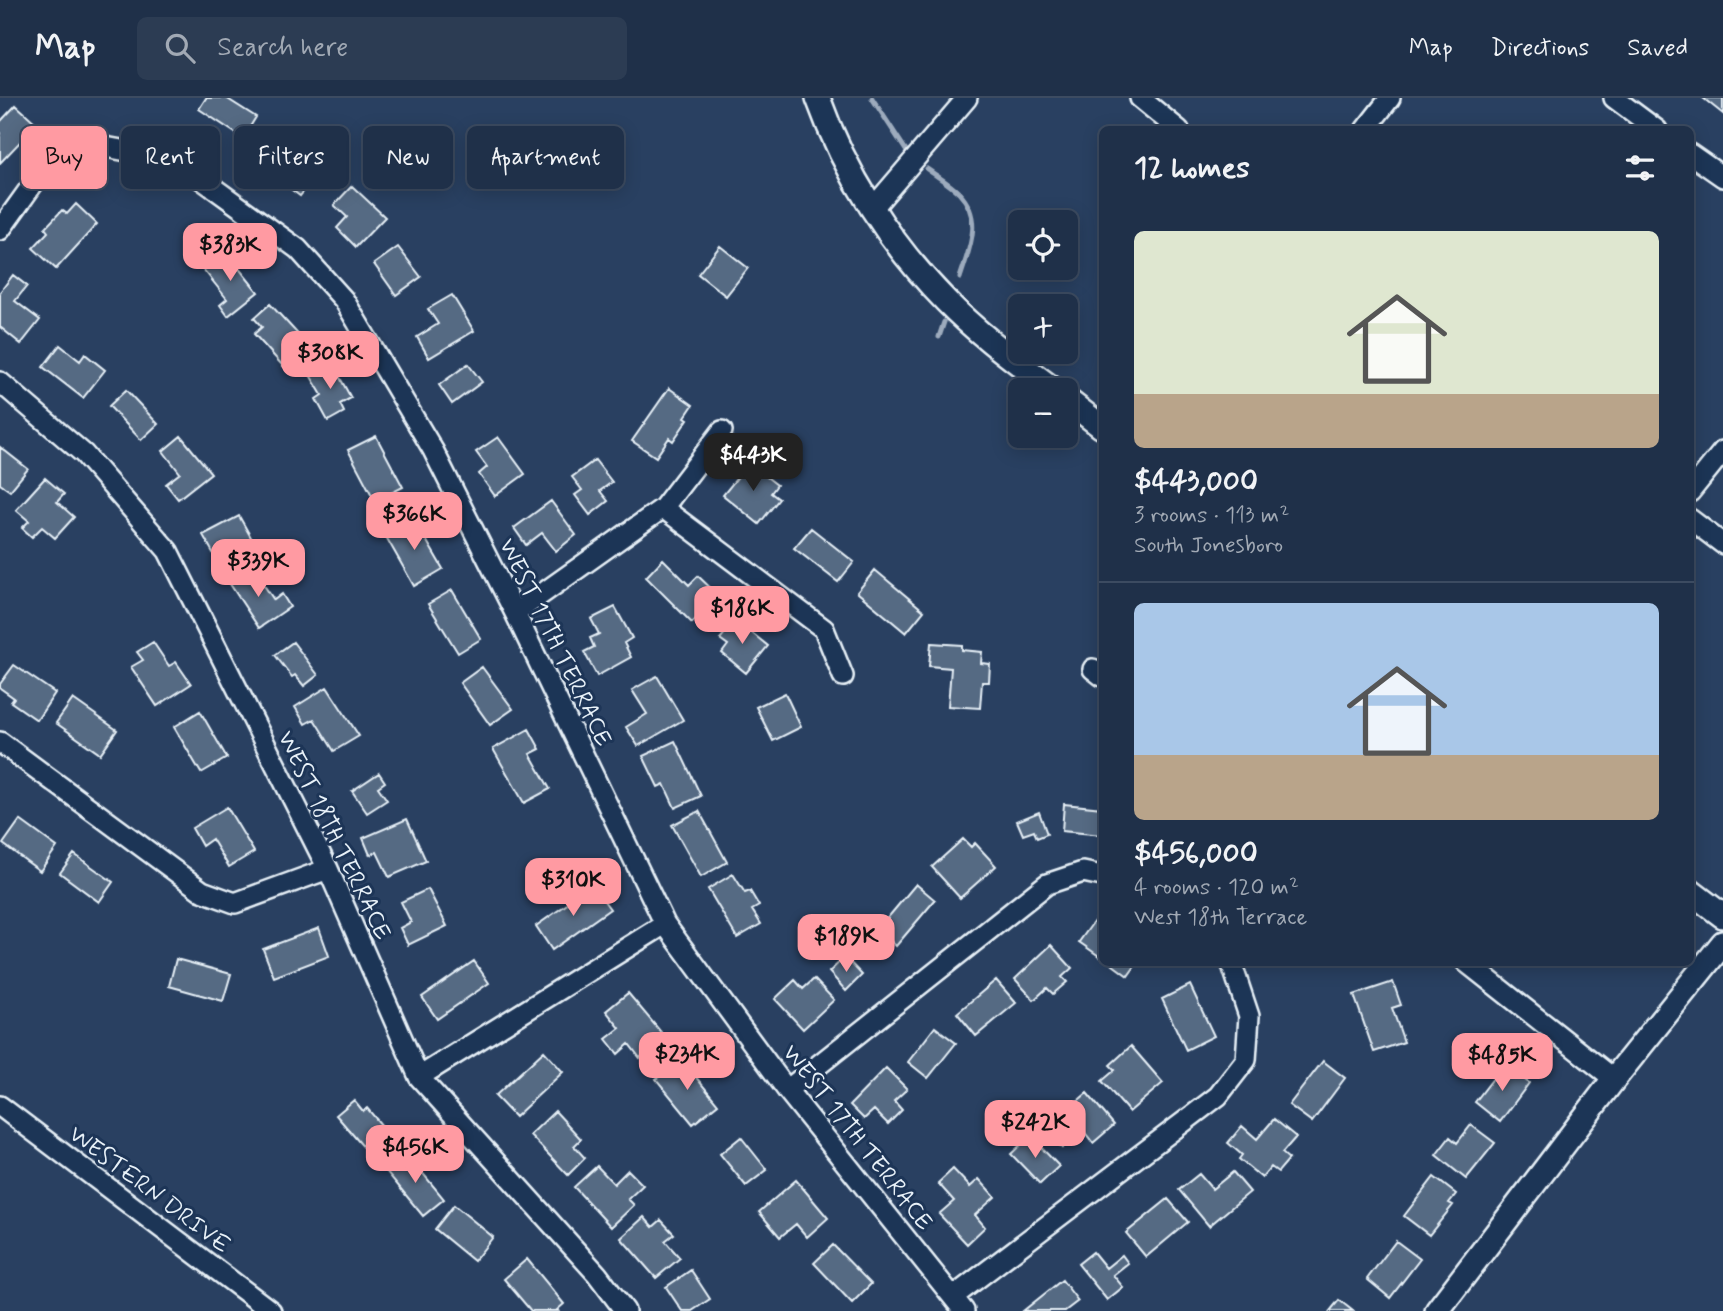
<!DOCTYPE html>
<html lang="en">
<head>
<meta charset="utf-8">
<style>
	:root { --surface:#1f3049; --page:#2c3c53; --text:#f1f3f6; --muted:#a1a9b4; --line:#3c4b61; --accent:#ff9aa2 }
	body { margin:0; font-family:Mynerve,sans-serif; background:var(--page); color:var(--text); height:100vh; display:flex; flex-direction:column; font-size:26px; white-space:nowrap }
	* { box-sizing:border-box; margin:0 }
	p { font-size:23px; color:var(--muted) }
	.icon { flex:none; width:38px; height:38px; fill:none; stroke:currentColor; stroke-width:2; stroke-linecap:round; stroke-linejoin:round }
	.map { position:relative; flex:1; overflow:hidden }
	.side { position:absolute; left:1099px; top:28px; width:595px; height:840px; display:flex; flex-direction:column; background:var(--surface); border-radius:10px; box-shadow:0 4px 18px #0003,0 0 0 2px var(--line) }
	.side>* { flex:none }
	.hud { position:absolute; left:21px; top:28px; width:665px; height:63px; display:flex; gap:14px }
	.controls { position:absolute; left:1008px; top:112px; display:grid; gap:14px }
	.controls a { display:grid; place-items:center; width:70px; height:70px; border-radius:10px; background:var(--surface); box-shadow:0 4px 18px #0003,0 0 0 2px var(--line); font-size:35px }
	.price { position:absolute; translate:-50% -60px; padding:0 16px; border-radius:14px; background:var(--accent); color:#111; font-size:23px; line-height:46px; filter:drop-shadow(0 2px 4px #0008) }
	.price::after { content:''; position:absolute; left:50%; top:42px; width:21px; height:16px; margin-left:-10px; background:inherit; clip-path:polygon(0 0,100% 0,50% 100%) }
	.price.current { background:#222; color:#fff }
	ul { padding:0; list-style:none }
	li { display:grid; align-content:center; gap:14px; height:371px; padding:0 35px }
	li+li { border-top:2px solid var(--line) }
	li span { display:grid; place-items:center; height:217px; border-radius:10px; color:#555 }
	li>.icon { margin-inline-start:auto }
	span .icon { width:126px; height:126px; fill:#fffc; stroke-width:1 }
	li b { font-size:30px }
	h2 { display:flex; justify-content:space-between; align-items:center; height:84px; padding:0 35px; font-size:30px }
	.tag { padding:0 24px; border-radius:10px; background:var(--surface); box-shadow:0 4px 18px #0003,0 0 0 2px var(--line); font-size:24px; line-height:63px }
	.tag.current { background:var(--accent); color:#111 }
	header { display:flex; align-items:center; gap:42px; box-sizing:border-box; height:98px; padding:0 35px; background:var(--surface); border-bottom:2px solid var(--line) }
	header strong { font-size:33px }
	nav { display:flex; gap:38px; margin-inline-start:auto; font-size:24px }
	.search { width:490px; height:63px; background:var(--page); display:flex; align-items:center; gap:18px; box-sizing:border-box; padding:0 24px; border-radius:10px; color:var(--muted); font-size:26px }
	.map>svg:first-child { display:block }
</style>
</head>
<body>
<header>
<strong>Map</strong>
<div class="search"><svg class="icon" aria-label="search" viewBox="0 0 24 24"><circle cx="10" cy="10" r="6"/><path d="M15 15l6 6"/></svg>Search here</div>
<nav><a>Map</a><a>Directions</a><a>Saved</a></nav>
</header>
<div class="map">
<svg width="1723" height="1213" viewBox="0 0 1723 1213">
	<rect width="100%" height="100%" fill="#294061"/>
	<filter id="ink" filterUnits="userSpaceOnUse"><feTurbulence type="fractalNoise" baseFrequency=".0143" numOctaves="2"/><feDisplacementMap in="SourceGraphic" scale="14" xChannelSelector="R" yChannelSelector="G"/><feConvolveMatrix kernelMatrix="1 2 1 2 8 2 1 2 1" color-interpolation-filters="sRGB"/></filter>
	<g filter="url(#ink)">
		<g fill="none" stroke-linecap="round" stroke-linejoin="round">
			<path stroke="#9dabbd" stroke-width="5" d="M872,0L909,57
				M927,71C938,79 950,86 959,95C984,121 969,151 960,180
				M939,239L944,224"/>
		</g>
		<path fill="#556a83" stroke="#e8f1f8" stroke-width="2" d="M206,0H226L256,19L243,40L199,11Z
			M1703,0H1723V16Z
			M16,7L37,26L0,65V24Z
			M274,42L318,75L300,98L256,65Z
			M352,88L385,119L356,149L337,130L347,119L334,107Z
			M76,106L97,126L56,171L33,150L48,134L45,130L62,112L67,116Z
			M720,148L748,170L726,198L698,176Z
			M398,149L421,179L396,197L374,166Z
			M225,153L258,194L228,218L220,207L227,201L203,171Z
			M13,177L27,188L15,203L40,222L21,246L0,229V194Z
			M452,197L474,233L429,260L417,239L438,226L428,211Z
			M270,206L307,246L283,268L254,236L262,229L254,220Z
			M60,247L80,263L85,256L105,272L83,300L43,269Z
			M332,265L351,300L340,306L344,314L328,323L316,301L322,297L310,277Z
			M468,266L482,284L452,306L439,287Z
			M669,290L693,307L685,319L688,321L673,343L669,340L656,359L632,343Z
			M126,292L158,326L141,342L109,308Z
			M181,338L211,375L178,401L166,386L180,375L163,353Z
			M376,338L403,389L375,403L348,352Z
			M498,339L525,376L495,398L479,376L487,369L476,354Z
			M0,349L28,371L10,393L0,386Z
			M595,362L612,384L600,393L608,403L590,417L575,397L582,392L572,379Z
			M749,365L777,387L771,395L779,401L759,426L723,397Z
			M45,380L64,396L57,404L74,419L55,440L42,429L32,439L22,430L29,423L16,412Z
			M551,403L576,437L556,453L542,435L526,447L514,430Z
			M239,418L257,450L221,469L203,437Z
			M414,421L443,471L414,488L385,437Z
			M811,430L854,464L838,484L794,450Z
			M663,461L689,487L698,478L719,498L692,525L646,479Z
			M253,471L274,502L282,496L290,509L259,530L230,486Z
			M875,472L924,513L906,535L857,494Z
			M452,492L481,541L458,555L428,506Z
			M615,509L632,540L624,545L631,559L597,578L584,554L594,549L590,540L599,536L591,521Z
			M736,522L768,548L746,575L722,555L728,547L720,541Z
			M153,544L169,568L176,564L191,586L157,608L131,569L143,562L137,554Z
			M293,544L318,577L304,588L295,577L292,579L275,557Z
			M931,545L962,547V552L982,554L981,565L990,566L989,584H982L980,610L948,608L951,570L929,568Z
			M14,567L55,595L37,622L11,604L14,600L0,590V586Z
			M482,569L513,611L490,627L460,585Z
			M657,578L683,622L638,648L626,629L647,616L632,592Z
			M327,589L359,638L334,653L314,621L305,626L295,609Z
			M785,595L801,629L773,643L756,609Z
			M73,601L117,632L100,656L56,625Z
			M200,613L227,660L201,675L174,629Z
			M529,631L540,651L530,656L550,691L524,705L493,651Z
			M675,643L701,698L675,710L664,686L658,689L643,658Z
			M379,675L385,684L378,689L387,702L367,715L352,693Z
			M1064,706L1102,710V737L1062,733Z
			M227,709L254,754L229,769L212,741L202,748L192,730Z
			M699,713L727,764L701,779L672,727Z
			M1039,714L1047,736L1037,740L1034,733L1023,737L1017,723Z
			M407,721L426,763L389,779L377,754L370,757L363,740Z
			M20,722L57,749L40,773L3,746Z
			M963,741L971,749L975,745L996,768L960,800L932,769Z
			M74,756L113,784L99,804L60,775Z
			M733,776L745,795L750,793L759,808L752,812L761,826L737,840L708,791Z
			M916,786L935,802L896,848L884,837L891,829L885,823Z
			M593,788L610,811L552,852L536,828Z
			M428,791L447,828L408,847L400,830L411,824L401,804Z
			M1097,819L1102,822V860L1079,844Z
			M319,830L329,858L274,879L263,851Z
			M1051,847L1072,870L1062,879L1067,884L1053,896L1047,890L1034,902L1015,881Z
			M845,859L862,877L846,893L829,874Z
			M176,861L231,876L223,903L169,888Z
			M474,863L489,885L437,921L422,899Z
			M1109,864H1138L1128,878Z
			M814,881L834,902L803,931L775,901L795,882L803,891Z
			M996,882L1016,905L976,938L957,915Z
			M1393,884L1401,907L1392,910L1404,944L1374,954L1354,897Z
			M1190,887L1214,938L1186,952L1162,901Z
			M628,895L665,939L640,960L629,946L618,956L606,941L620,930L606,913Z
			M935,929L956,945L928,980L908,964Z
			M1131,948L1163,985L1129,1014L1102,983L1115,972L1110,967Z
			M544,953L563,974L515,1019L495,998Z
			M681,961L718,1006L693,1026L656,981Z
			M1323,963L1345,980L1312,1024L1289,1007Z
			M1504,966L1529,985L1500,1024L1475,1004Z
			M886,970L907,991L894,1003L902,1012L888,1026L874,1012L864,1021L850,1007Z
			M1087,995L1114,1027L1093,1045L1083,1032L1062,1050L1045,1031Z
			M354,1002L363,1013L367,1010L393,1041L372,1059L336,1017Z
			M555,1013L581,1041L574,1048L585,1060L568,1077L530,1037Z
			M1274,1021L1296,1039L1282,1055L1289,1061L1278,1074L1271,1069L1262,1080L1239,1061L1242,1057L1228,1045L1242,1028L1257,1041Z
			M1471,1027L1495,1045L1466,1081L1436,1057L1450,1039L1457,1045Z
			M1030,1038L1059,1068L1040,1086L1011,1056Z
			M741,1039L767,1072L746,1088L720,1056Z
			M407,1056L444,1101L423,1118L386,1073Z
			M597,1068L614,1086L628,1072L643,1087L628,1101L634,1107L611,1129L574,1089Z
			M953,1071L970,1089L979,1081L995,1099L975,1117L985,1129L967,1146L939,1116L954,1103L938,1085Z
			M1233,1074L1250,1094L1209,1128L1179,1092L1199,1076L1212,1091Z
			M1434,1079L1456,1096L1449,1105L1453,1107L1429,1137L1404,1118Z
			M796,1082L828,1120L807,1139L796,1126L780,1139L759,1114Z
			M1168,1101L1188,1124L1146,1159L1126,1135Z
			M454,1107L493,1139L474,1163L435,1131Z
			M644,1119L653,1129L661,1122L674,1136L665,1143L680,1160L656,1180L621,1140Z
			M1396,1143L1420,1161L1390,1200L1367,1181Z
			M833,1147L871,1186L852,1205L814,1165Z
			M1093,1154L1106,1170L1122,1157L1128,1165L1113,1177L1123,1189L1107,1202L1078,1166Z
			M527,1161L564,1206L557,1212L558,1213H531L504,1181Z
			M691,1172L710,1201L692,1213H682L666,1189Z
			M1062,1182L1078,1203L1065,1213H1023Z
			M1339,1202L1353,1213H1330Z"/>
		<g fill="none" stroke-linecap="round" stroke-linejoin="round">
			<g stroke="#e8f1f8" stroke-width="24">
				<path id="minor" d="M1140,0L1179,32
					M1614,0L1657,32
					M1365,32L1390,0
					M1690,56L1723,79
					M872,111L967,0
					M0,132L38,79L100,48L175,62L298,151L344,202L433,352L515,515L665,826L787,992L964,1213
					M0,284L84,356L168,453L328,771L419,979L597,1176L625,1213
					M1690,394L1723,353
					M663,410L824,531L843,578
					M1690,421L1723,446
					M515,515L663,410L722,333
					M1093,571L1102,578
					M0,644L202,793L235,805L328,771
					M1466,864L1614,981
					M419,979L665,826
					M787,992L1047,786L1083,774L1102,778
					M0,1008L271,1213
					M953,1199L1218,998L1246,962L1249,918L1232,867L1230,864"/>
			</g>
			<g stroke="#e8f1f8" stroke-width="28">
				<path id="tertiary" d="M818,0C845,76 890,146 946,203C979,237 1017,264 1054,292
					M1066,301L1102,329
					M1690,793L1723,818
					M1437,1213L1614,981L1723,845"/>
			</g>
			<use href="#minor" stroke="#1d3557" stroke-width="19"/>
			<use href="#tertiary" stroke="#1d3557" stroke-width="23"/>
		</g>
	</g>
	<g text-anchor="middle" stroke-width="6" stroke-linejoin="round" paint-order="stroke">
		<g font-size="24" fill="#e8f1f8" stroke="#1d3557">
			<text transform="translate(556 544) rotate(64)" y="8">WEST 17TH TERRACE</text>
			<text transform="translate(335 737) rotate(64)" y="8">WEST 18TH TERRACE</text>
			<text transform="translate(858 1039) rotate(52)" y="8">WEST 17TH TERRACE</text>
			<text transform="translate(150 1091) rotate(37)" y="8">WESTERN DRIVE</text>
		</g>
	</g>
</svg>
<div class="controls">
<a><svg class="icon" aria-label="locate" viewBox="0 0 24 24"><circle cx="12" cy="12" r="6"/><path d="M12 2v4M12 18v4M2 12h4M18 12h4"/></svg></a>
<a>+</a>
<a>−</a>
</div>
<b class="price" style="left:230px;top:185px">$383K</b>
<b class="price" style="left:330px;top:293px">$308K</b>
<b class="price current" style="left:753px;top:395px">$443K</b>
<b class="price" style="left:414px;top:454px">$366K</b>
<b class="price" style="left:258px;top:501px">$339K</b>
<b class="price" style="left:742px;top:548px">$186K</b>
<b class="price" style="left:573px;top:820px">$310K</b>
<b class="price" style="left:846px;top:876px">$189K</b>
<b class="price" style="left:687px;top:994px">$234K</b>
<b class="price" style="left:1502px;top:995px">$485K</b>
<b class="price" style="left:1035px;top:1062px">$242K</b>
<b class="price" style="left:415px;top:1087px">$456K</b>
<div class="hud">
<a class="tag current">Buy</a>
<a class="tag">Rent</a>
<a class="tag">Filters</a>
<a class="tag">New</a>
<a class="tag">Apartment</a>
</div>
<section class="side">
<h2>12 homes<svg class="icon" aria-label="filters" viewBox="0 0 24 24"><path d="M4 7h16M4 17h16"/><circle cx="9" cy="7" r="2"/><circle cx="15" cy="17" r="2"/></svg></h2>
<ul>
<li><span style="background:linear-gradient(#dfe7d0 75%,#b9a48a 0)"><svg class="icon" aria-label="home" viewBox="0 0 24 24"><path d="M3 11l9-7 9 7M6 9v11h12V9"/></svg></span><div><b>$443,000</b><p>3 rooms · 113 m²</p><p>South Jonesboro</p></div></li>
<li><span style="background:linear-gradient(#a9c7e8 70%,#b9a48a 0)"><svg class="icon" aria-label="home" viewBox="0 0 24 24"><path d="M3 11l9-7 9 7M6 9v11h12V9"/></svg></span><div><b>$456,000</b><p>4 rooms · 120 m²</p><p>West 18th Terrace</p></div></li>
</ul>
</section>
</div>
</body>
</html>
